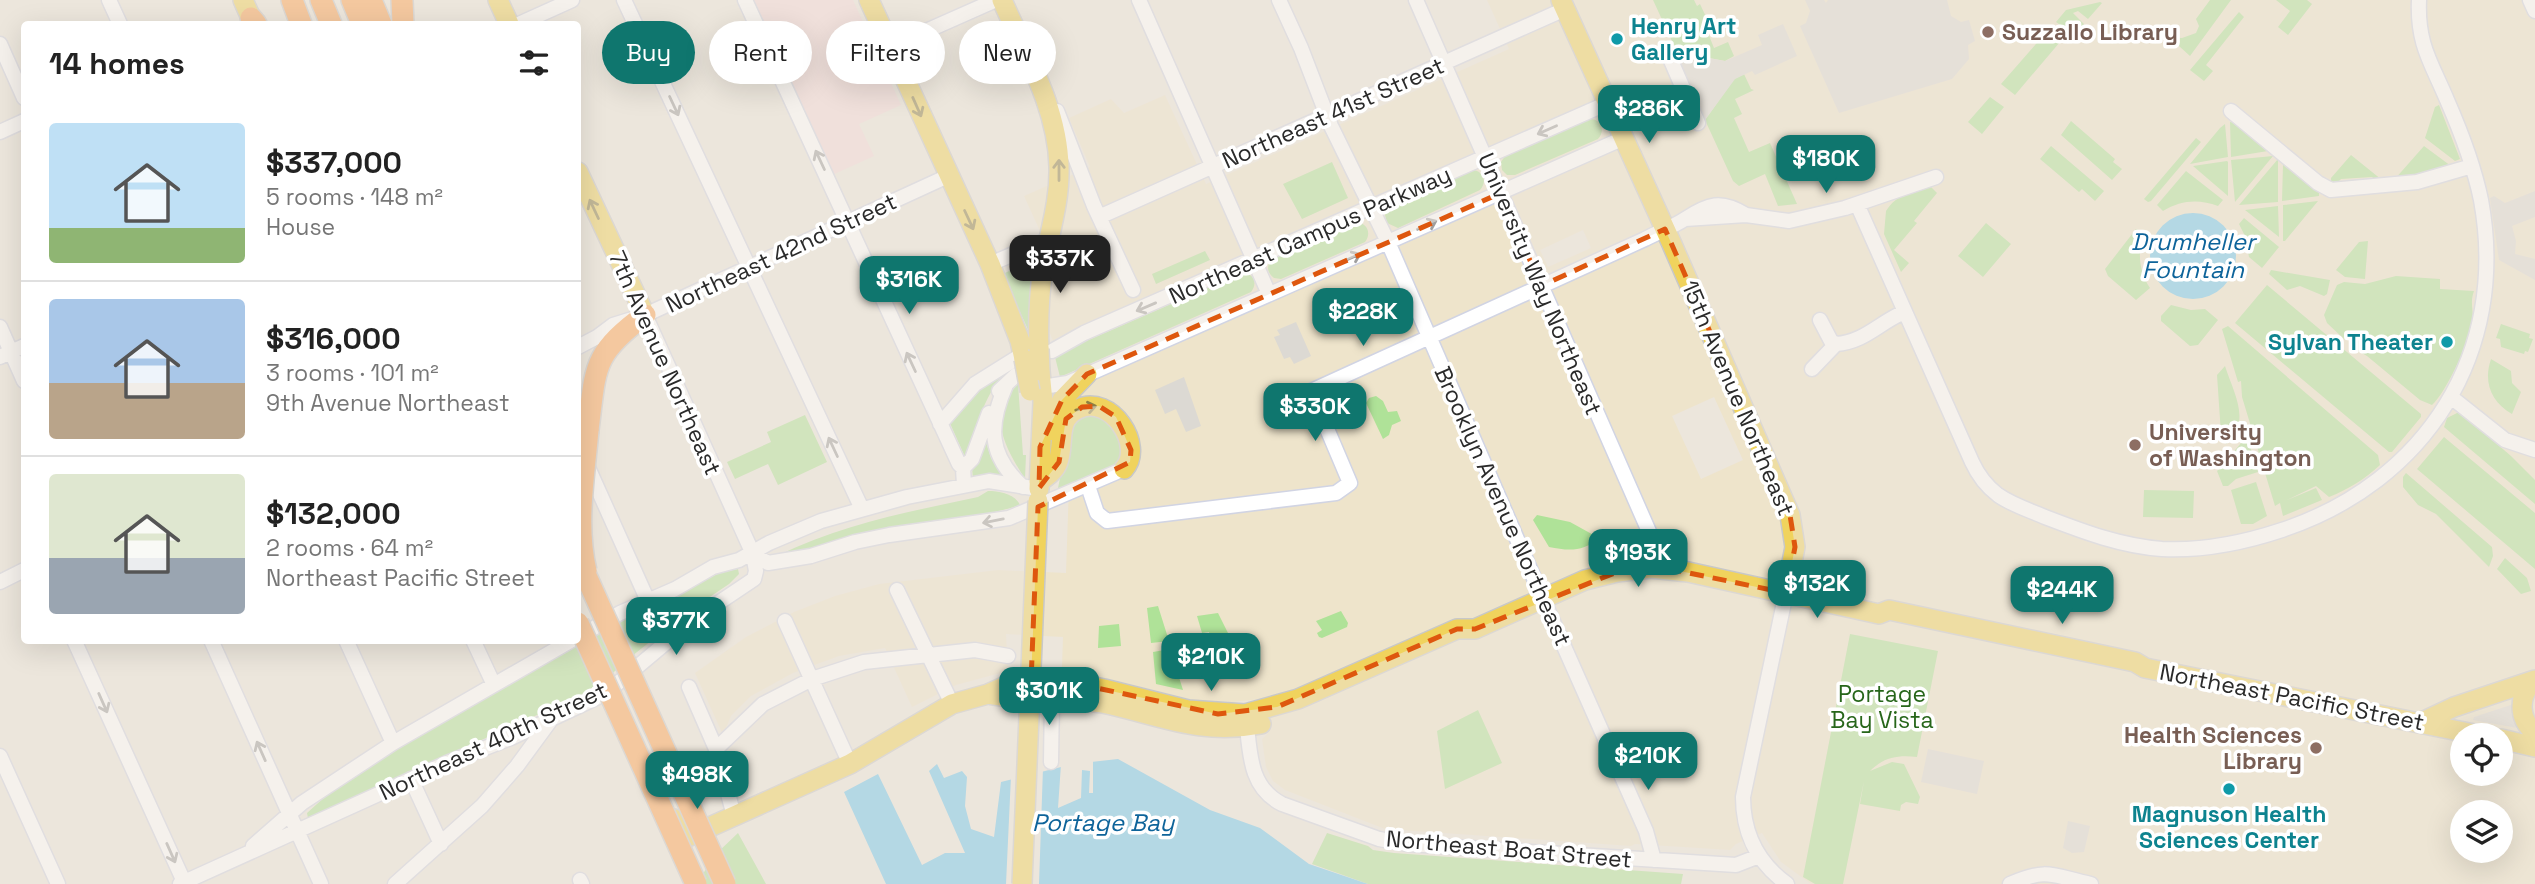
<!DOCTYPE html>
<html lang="en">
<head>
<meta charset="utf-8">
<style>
	:root { --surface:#fff; --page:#f2f2f2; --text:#222; --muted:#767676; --line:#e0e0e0; --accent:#0f766e }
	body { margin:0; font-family:"Space Grotesk",sans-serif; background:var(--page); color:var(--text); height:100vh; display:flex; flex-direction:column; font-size:26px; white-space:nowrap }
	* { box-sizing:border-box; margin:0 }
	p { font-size:23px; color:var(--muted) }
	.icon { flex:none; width:38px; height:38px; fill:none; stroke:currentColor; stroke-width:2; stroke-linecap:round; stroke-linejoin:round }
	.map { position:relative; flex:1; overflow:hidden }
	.drawer { position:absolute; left:21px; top:21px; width:560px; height:623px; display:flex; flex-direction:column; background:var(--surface); border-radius:7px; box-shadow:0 7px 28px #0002 }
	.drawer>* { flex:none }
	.top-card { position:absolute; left:602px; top:21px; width:665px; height:63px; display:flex; gap:14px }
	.buttons { position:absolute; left:2450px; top:723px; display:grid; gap:14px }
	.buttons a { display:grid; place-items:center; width:63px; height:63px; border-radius:50%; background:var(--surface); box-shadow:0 7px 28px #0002; font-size:35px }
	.price { position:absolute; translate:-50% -60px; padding:0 16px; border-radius:14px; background:var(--accent); color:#fff; font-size:23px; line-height:46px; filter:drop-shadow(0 2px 4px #0008) }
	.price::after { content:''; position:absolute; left:50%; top:42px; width:21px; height:16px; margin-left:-10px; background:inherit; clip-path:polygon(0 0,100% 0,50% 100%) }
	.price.active { background:#222; color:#fff }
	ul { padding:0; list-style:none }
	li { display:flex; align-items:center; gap:21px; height:175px; padding:0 28px }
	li+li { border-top:2px solid var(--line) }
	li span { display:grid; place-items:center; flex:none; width:196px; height:140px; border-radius:7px; color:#555 }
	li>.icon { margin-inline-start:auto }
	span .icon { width:84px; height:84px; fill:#fffc; stroke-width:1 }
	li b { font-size:30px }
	h2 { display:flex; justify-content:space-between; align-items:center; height:84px; padding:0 28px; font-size:30px }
	.chip { padding:0 24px; border-radius:32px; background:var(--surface); box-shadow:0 7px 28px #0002; font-size:24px; line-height:63px }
	.chip.active { background:var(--accent); color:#fff }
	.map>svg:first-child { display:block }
</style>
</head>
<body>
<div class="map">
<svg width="2535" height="884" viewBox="0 0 2535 884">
	<rect width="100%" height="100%" fill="#ece6dc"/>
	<path fill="#eee4cb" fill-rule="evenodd" d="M1487,0H2535V884H1811L1781,862L1762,833L1736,844L1730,850L1635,844L1631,846L1385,829L1285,790L1273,781L1266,767L1262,739L1268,733L1260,699L1232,702L1192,700L1105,678L1064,672L1062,667L1063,637L1006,634L1008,671L956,685L912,707L885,648L839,656L793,673L751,696L731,716L723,735L695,673L746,637L794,612L835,596L879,584L998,570L1066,573L1071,427L1077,401L1049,331V322L1030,320L1050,253L1024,196L1090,167L1069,118L1111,99L1124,113L1165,95L1206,184L1509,49ZM1583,230L1591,248L1548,267L1540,250ZM1714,397L1743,460L1701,479L1672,416ZM2462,735H2501V774H2462ZM2462,812H2501V850H2462Z"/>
	<path fill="#f3d9d9" d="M748,0H853L901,105L859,124L874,156L830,176Z"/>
	<path fill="#afe298" d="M1653,0H1694L1697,6L1700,4L1708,21L1704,23L1714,48L1728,42L1734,56L1725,61L1677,52Z
		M2210,0H2231L2190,56L2169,37L2182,38L2196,33L2199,26L2196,19Z
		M2276,0H2307L2312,4L2288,35L2278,27L2290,11Z
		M2100,2L2102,3L2088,19L2078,11L2073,13L2084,24L2080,28L2078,25L2075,29L2070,25L2063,27L2056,22L2066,10Z
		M2239,12L2244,17L2206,65L2213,71L2204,81L2190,70Z
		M2050,28L2060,42L2015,95L2001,84Z
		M1744,74L1751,89L1754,90L1735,99L1742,114L1734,118L1749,152L1770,143L1797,204L1778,206L1765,174L1739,186L1733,181L1705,120L1734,79Z
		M1990,97L2004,107L1982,134L1968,122Z
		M2439,105L2460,159L2455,161L2425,138L2435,107Z
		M1588,119C1601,118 1606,130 1598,139L1515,175H1507L1502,170L1501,162L1505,156Z
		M2071,121L2115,159L2113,162L2122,169L2112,180L2061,135Z
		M2230,122L2235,123L2268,151L2231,157Z
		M2225,124L2228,157L2190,164L2220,128Z
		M2196,138L2201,142L2151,201L2148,202L2144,199Z
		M2051,146L2104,191L2095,201L2082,189L2079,192L2040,159Z
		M2424,146L2451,166L2394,180Z
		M2351,155L2382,180L2377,182L2372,177L2341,179L2336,184L2331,185V178Z
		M2273,156L2235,202L2231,160Z
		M2278,159V202L2239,205Z
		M1332,162L1348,198L1302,219L1283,184Z
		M2228,162V196L2193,166L2227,161Z
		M2283,164L2319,193V196L2282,201Z
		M1471,170C1483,170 1488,181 1480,190L1398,228L1387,223L1385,215L1389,207Z
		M2186,171L2223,200L2218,206C2199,199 2181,200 2163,211L2157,205Z
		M1931,187L1937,193L1914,221L1917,223L1894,250L1909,263L1901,272L1884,234L1886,211C1896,195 1912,190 1931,187Z
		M2318,201L2285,241H2283V205Z
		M2278,206L2279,237L2245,210Z
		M2244,218L2279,247L2262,268L2249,257L2245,236L2239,224Z
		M1355,222C1367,222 1372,233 1365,242L1281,279L1274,278C1267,273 1266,266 1272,259Z
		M1986,223L2011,244L1983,277L1958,256Z
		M2136,229L2144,234C2137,253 2139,271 2150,288L2136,300L2108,276L2105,269Z
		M2368,241L2365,279L2345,277L2336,270L2359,242Z
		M1205,251L1210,260L1156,284L1152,274Z
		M1041,255L1034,343L1003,274Z
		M2271,270L2330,280L2327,294L2324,296L2300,286L2287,290L2269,274Z
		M1242,273C1254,273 1258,283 1251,292L1060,377L1055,357L1084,342Z
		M2396,276L2440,279V289L2474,291C2470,302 2473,308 2473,319C2472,337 2446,393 2432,405L2420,400L2367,356L2355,349L2350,340H2345L2327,323L2324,315L2337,285L2344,282L2365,284Z
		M2267,285L2421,414V417L2392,452H2389L2235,323Z
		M2171,305L2191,310L2205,309L2218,320L2198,345L2190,346L2161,321V316Z
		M2501,324L2530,334L2529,338L2533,339L2528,352L2525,351L2524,354L2501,347L2500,339L2496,338Z
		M2228,326L2378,455L2380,465C2365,479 2349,489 2329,497L2316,486L2287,500L2316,488L2322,500L2283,516L2280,503L2275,506L2242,397L2241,381L2238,382L2222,329Z
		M2491,359L2511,371L2512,383L2521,392L2512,414C2491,402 2483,382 2491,359Z
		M2225,366C2234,394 2252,422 2226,444L2221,434L2217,375Z
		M1008,370C988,389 980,416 971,441L972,442L967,456L965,457L949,421L969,395Z
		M1018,384L1023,455H1026L1025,479C1005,447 986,416 1018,384Z
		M1376,396L1383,401L1388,412L1397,411L1401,421L1392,425L1389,435L1383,439L1366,403L1369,398Z
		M1101,412L1127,448L1118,463L1073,483L1066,490L1058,488L1072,420Z
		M2457,413H2461L2511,456L2535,480V504L2444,427L2447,418Z
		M805,415L827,462L778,485L768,464L735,479L727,462L771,442L767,432Z
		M2444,437L2535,513V569L2417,469Z
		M985,439L991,458L1002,476L973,478L972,468Z
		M2246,442L2249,443L2258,472L2236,479L2228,486H2223L2217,471L2222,466L2226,465V461L2241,443Z
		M2406,473L2492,547L2493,556L2489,567L2436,514L2418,505L2403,487V477Z
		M2256,482L2267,516L2253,524H2241L2231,490Z
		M2144,490L2194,491L2193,518L2143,517Z
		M988,491C1000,491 1015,494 1020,505C969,522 913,524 860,535C833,541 805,556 777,556C842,524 908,512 978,497Z
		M1537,515L1570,522L1599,538C1583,552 1569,551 1549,547L1533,520Z
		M2505,558L2527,578L2531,591L2521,594L2497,569Z
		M738,569L739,574L729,584L689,611L637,652L600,684L575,698L308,818L307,813L327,795L385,754L621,618L722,572Z
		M1158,606L1169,641L1151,643L1147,608Z
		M1341,611L1348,623L1347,627L1322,638L1319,637L1317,633L1322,630L1316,621Z
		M1218,613L1229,635L1210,637L1209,632L1202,633L1197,616Z
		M1119,624L1121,646L1098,648L1099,626Z
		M1850,634L1938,651L1917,757C1898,755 1884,757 1870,771L1892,762L1904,764L1920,797L1918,804L1906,802L1901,805L1900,811L1860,804L1864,781L1843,884H1815L1803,877Z
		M1170,649L1183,690L1156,684L1153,652Z
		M1478,710L1502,763L1445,789L1437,731Z
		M738,833L766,884H696L717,853Z
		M1327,833L1368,846L1373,850L1394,853L1683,874L1681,884H1368L1312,864Z"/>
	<path fill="#dcd9d3" d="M1805,0H1824L1826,3L1828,0H1947L1951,16L1961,22L1969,20L1975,41L1968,45L1969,59L1952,79L1839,113L1800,26L1806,23L1810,11Z
		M1783,24L1797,56L1755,75L1752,71L1735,79L1705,120L1693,125L1663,59L1677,52L1725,61L1762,45L1758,35Z
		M2535,191V217L2512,226L2516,241L2515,254L2535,259V280L2499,260L2490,198L2494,196L2505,203Z
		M1296,322L1311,356L1294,364L1290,357L1284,359L1274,337L1280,335L1277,330Z
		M1184,377L1201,426L1186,432L1176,409L1165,414L1155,390Z
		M2517,703L2523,729L2473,720L2474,717Z
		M1928,749L1984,761L1977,794L1921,782Z
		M2068,821L2090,826L2084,852L2072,853L2063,848Z"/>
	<path fill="#6fc7ee" d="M2150 256a43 43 0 1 1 86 0a43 43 0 1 1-86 0Z
		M1118,759L1210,810L1260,828L1309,864L1368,884H886L844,792L878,774L922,865L945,853H965L929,771L937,764L944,778L962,771L967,777L965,806L971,829L994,837L1001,782L1073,764Z"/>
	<path fill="#ece6dc" d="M1093,760V793H1089L1090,771L1082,770L1081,798L1058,808L1061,764Z
		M1043,768L1039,884H1006L1011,776Z"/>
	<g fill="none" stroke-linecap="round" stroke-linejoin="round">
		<g stroke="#d1d4e3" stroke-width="17">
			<path id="minor" d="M109,0L120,24
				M624,0L862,509
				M745,0L959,464L963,468L964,485
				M1139,0L1269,294
				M1279,0L1301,48L1331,126L1388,242L1543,599L1646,831L1654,860
				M1416,0L1665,568
				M2530,0L2535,11
				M519,24L572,0
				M0,44L24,98
				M890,47L996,0
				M1669,56L1698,123
				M1057,111L1094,206L1133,290
				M2231,111L2318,183L2331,190L2417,182L2472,166
				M0,132L24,121
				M1857,204L1972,462C1978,475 1986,486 1998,495C2012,505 2029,510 2045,517C2084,532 2121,546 2162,549C2204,551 2243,543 2282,530C2426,482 2509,353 2481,200C2474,166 2461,132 2447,100C2431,62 2417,44 2419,0
				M1099,217L1565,9
				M1685,219L1746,215L1789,221L1845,208L1936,177
				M990,264L1051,238
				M1820,320L1831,341L1836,344C1863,342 1877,325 1900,314
				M0,327L24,381
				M578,347L597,337L613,325L645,315L948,176
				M1052,351L1084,333L1608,103
				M0,357L24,346
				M1812,369L1836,344
				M1006,385C988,426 988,455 1023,487
				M1042,387L1068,383L1624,138
				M999,391L1016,375
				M2451,397L2505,440L2535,450
				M940,424L975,384L1023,354
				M587,465L648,601
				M963,468L972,459L989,413
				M1088,486L1097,513L1107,521L1336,493L1350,483L1311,391L1645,239C1658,232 1673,227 1685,219C1708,204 1721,199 1746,215
				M753,554L768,563L811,556L855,542L889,535L1009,518L1124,469
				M0,582L24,570
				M897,590L952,704
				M1786,593L1743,797C1743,833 1758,863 1787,884
				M785,621L850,764
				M578,637L620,613L675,589L713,567L739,560L769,543L821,521L907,497L989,481L1039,489
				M74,640L185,884
				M211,640L321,884
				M346,640L393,743
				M473,640L494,685
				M689,687L716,749L734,816
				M1246,717C1250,750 1248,787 1282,804L1379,839L1407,844L1736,865L1759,856
				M716,749L763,704L812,679L864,662L975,650L1008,656
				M0,756L58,884
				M1051,762L1052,697
				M411,779L441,844
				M253,846L302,803L393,743L572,640
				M580,880L582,884
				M180,884L447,763L513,737L596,698L612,688L693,620L754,579L756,571L753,554L645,315
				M395,884L482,806L517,766L550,721
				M2010,884C2048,867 2053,876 2091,884"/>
		</g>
		<g stroke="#c8c8c8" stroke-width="22">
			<path id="major" d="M243,0L251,18
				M498,0L509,24
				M869,0L990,264L1020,341L1024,359
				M1002,0C1025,53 1058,108 1059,167C1060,202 1049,234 1043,268C1039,295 1038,322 1039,349
				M1561,0L1671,242L1790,515L1795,547L1786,593
				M578,172L645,315
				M1049,431L1062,400L1087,374
				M1039,482C1046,477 1055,471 1058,462C1065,443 1055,420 1078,409C1111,393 1145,446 1124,469
				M1039,489L1043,402L1040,371
				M2533,681C2518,697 2518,718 2535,733
				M988,694C1026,702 1064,696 1102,703C1160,715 1199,736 1261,724
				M2420,723L2454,707L2535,680
				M2501,739L2535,747
				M674,819L683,839L850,764L952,704L988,694L1008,685L1055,679L1104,689L1188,710L1245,714L1298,699L1457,629H1475L1585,580L1617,572L1651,568L1688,572L1879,614L1889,610L2135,662L2145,668L2479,735"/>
		</g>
		<g stroke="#c8c8c8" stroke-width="24">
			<path id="highway" d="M292,0L301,24
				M321,0L331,24
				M352,0L362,24
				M371,0L381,24
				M402,0L403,24
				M251,18L256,24
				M588,430C596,367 592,354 645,315"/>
		</g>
		<use href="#minor" stroke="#fff" stroke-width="14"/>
		<use href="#major" stroke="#f0d35d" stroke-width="19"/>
		<use href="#highway" stroke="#fda556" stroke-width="21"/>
		<g stroke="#c8c8c8" stroke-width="22" stroke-linecap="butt">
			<path id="major-bridge" d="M1039,349L1040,371
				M1024,359L1030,391
				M1022,884L1038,501"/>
		</g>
		<g stroke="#c8c8c8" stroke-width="24" stroke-linecap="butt">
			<path id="highway-bridge" d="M578,558L725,884
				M586,571C575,525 584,476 588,430
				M578,623L696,884"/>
		</g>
		<use href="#major-bridge" stroke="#f0d35d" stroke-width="19"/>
		<use href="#highway-bridge" stroke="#fda556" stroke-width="21"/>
	</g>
	<defs><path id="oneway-shaft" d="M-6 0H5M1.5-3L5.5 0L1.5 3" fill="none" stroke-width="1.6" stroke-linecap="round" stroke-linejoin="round" transform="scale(1.75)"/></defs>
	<g stroke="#9f9f9f">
		<use href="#oneway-shaft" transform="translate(674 106) rotate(65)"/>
		<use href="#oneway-shaft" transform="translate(1547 130) rotate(156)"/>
		<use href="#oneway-shaft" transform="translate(820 160) rotate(-115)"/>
		<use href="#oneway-shaft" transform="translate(1427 225) rotate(-24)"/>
		<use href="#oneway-shaft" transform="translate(1351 258) rotate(-24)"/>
		<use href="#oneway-shaft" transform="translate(1146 307) rotate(157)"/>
		<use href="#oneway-shaft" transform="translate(911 362) rotate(-115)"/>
		<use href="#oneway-shaft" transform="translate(833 447) rotate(-115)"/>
		<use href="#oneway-shaft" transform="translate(993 521) rotate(169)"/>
		<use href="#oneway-shaft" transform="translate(103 703) rotate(66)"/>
		<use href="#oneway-shaft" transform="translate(261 751) rotate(-114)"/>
		<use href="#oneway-shaft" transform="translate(171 853) rotate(66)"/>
	</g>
	<g stroke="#8d7e44">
		<use href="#oneway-shaft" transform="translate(917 107) rotate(66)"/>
		<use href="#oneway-shaft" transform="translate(1059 170) rotate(-90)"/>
		<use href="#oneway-shaft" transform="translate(594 209) rotate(-115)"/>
		<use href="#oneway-shaft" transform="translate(969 220) rotate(65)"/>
		<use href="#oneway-shaft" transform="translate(1086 408) rotate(-12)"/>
	</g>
	<path d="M0 0H2535V884H0ZM1501,193L1541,286L1665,229L1790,515L1795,547L1786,593L1665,568L1617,572L1475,629H1457L1277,707L1218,714L1055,679L1031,682L1038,507L1130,462L1131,450L1116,417L1099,406L1082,407L1066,419L1059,462L1039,488L1040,447L1062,400L1087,374Z" fill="#ece6dc" fill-opacity=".55" fill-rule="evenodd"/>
	<path fill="none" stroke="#de570e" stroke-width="5" stroke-dasharray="14 9" stroke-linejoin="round" d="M1501,193L1541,286L1665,229L1790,515L1795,547L1786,593L1665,568L1617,572L1475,629H1457L1277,707L1218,714L1055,679L1031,682L1038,507L1130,462L1131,450L1116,417L1099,406L1082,407L1066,419L1059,462L1039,488L1040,447L1062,400L1087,374Z"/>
	<g fill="#8d6e63" stroke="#fff" stroke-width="2.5">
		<circle cx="1988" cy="32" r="7"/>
		<circle cx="2135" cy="445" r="7"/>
		<circle cx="2316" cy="748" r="7"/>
	</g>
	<g fill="#0f9aa8" stroke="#fff" stroke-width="2.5">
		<circle cx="1617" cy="39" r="7"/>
		<circle cx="2447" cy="342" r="7"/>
		<circle cx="2229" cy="789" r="7"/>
	</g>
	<g text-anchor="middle" stroke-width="7" stroke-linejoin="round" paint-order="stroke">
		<g font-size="23" font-weight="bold" fill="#0d838f" stroke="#fff" text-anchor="start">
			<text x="1631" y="34">Henry Art<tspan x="1631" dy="26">Gallery</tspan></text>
			<text x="2433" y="350" text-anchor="end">Sylvan Theater</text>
			<text x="2229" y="822" text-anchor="middle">Magnuson Health<tspan x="2229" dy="26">Sciences Center</tspan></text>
		</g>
		<g font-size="23" font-weight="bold" fill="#785e54" stroke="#fff" text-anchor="start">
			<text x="2002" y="40">Suzzallo Library</text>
			<text x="2149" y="440">University<tspan x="2149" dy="26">of Washington</tspan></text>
			<text x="2302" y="743" text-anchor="end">Health Sciences<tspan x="2302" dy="26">Library</tspan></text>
		</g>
		<g font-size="23" fill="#2a2a2a" stroke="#fff">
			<text transform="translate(1333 113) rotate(-24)" y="8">Northeast 41st Street</text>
			<text transform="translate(1310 235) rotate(-24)" y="8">Northeast Campus Parkway</text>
			<text transform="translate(781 253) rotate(-25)" y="8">Northeast 42nd Street</text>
			<text transform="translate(1540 284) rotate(67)" y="8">University Way Northeast</text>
			<text transform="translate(665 363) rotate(66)" y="8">7th Avenue Northeast</text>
			<text transform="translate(1738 398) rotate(67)" y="8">15th Avenue Northeast</text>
			<text transform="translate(1503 506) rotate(66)" y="8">Brooklyn Avenue Northeast</text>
			<text transform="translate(2292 697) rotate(11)" y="8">Northeast Pacific Street</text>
			<text transform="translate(493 741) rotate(-25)" y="8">Northeast 40th Street</text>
			<text transform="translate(1509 849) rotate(5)" y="8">Northeast Boat Street</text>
		</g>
		<g font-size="23" fill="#27661a" stroke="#fff">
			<text x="1882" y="702">Portage<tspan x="1882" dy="26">Bay Vista</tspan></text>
		</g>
		<g font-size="24" font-style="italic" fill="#0e649a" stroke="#fff">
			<text x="2193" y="250">Drumheller<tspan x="2193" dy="28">Fountain</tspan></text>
			<text x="1103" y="831">Portage Bay</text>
		</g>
	</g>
</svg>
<div class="buttons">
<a><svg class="icon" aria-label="locate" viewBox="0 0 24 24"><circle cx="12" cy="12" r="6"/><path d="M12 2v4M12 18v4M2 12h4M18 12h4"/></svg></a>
<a><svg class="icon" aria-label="layers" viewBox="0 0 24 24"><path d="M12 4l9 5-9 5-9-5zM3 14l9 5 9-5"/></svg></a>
</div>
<b class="price" style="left:1649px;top:145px">$286K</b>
<b class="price" style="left:1826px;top:195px">$180K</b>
<b class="price active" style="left:1060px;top:295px">$337K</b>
<b class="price" style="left:909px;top:316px">$316K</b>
<b class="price" style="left:1363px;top:348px">$228K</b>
<b class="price" style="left:1315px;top:443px">$330K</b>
<b class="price" style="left:1638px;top:589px">$193K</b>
<b class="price" style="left:1817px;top:620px">$132K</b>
<b class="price" style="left:2062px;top:626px">$244K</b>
<b class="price" style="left:676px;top:657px">$377K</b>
<b class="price" style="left:1211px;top:693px">$210K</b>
<b class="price" style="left:1049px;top:727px">$301K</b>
<b class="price" style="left:1648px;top:792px">$210K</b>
<b class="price" style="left:697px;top:811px">$498K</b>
<div class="top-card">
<a class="chip active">Buy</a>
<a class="chip">Rent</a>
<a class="chip">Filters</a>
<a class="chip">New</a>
</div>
<section class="drawer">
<h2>14 homes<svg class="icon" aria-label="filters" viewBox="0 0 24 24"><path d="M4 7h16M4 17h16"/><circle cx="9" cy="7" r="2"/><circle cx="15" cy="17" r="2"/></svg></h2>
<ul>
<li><span style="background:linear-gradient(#bfe0f5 75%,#8fb573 0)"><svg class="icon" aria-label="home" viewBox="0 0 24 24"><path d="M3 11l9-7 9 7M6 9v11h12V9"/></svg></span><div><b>$337,000</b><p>5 rooms · 148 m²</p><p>House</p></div></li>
<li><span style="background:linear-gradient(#a9c7e8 60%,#b9a48a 0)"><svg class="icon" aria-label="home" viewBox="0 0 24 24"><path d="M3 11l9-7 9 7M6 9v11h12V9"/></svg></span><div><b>$316,000</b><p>3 rooms · 101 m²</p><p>9th Avenue Northeast</p></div></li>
<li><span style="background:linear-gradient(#dfe7d0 60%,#9aa5b1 0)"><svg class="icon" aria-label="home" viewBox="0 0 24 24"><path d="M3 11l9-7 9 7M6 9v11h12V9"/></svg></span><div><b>$132,000</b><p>2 rooms · 64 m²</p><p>Northeast Pacific Street</p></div></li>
</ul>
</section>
</div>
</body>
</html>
